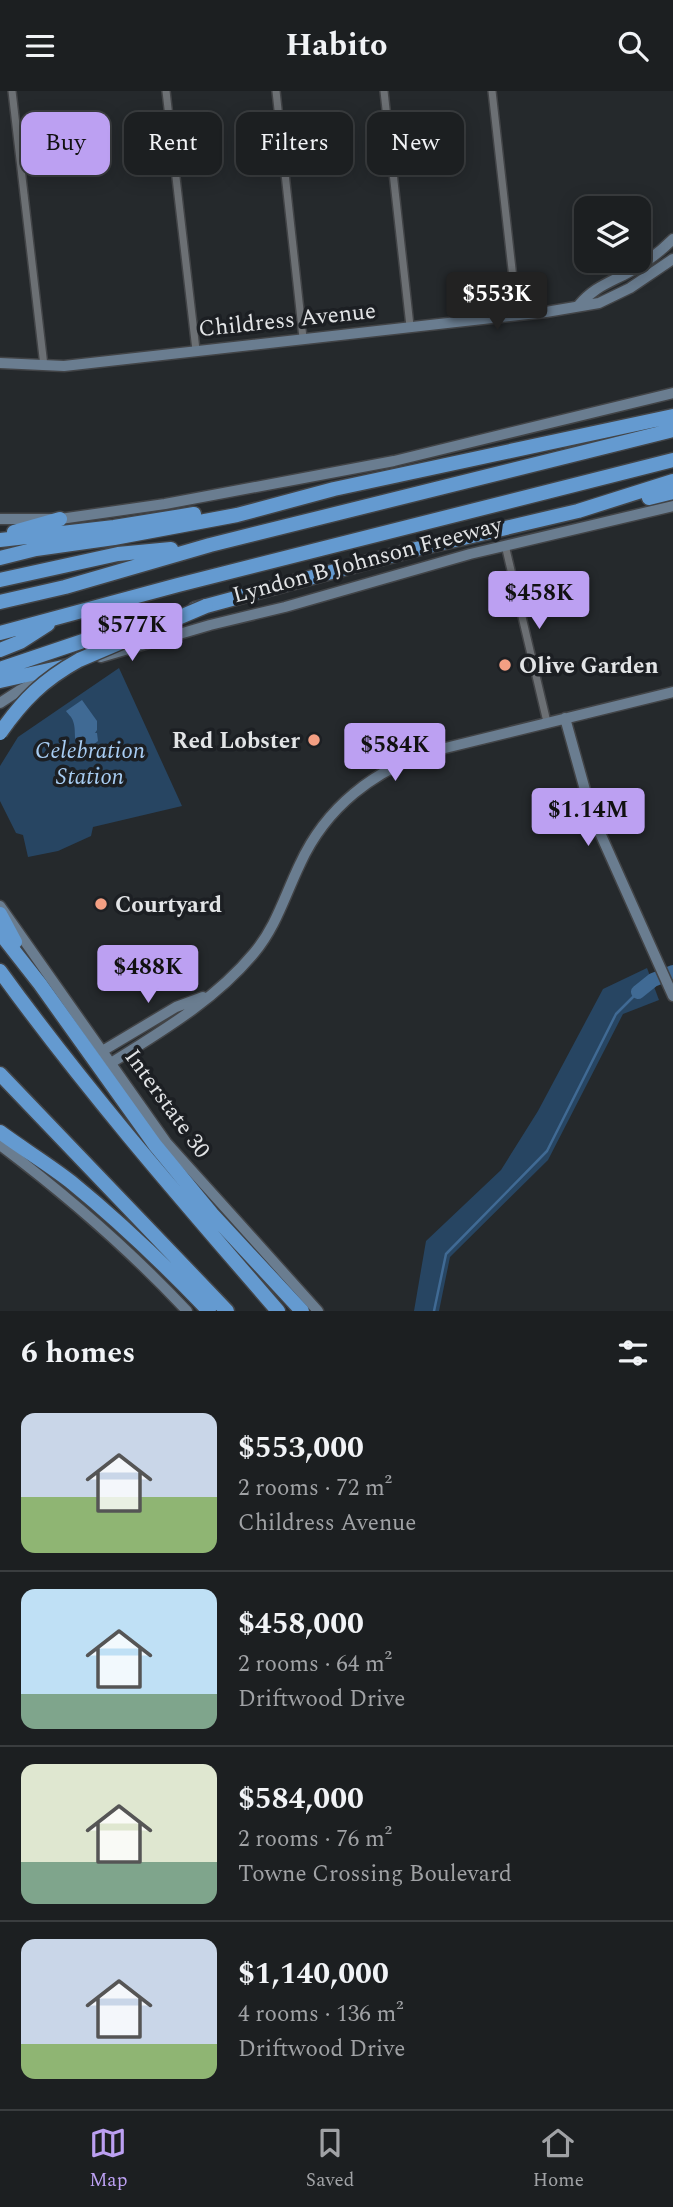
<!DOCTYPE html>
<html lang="en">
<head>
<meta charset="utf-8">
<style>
	:root { --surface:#1c1f21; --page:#292c2e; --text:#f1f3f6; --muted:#a0a2a5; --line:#3a3d3f; --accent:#bca0f2 }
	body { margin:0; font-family:Spectral,serif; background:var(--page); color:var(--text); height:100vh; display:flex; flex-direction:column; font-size:26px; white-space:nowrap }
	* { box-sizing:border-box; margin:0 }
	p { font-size:23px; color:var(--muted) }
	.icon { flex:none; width:38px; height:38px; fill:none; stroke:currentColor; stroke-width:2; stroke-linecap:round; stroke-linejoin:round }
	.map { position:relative; height:1220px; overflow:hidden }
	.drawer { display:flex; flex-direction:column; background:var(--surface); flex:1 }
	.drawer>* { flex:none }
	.guide { position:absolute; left:21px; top:21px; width:632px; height:63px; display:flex; gap:14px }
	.fabs { position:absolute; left:574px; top:105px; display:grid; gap:14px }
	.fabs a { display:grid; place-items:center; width:77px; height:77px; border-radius:14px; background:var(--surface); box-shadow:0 4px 18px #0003,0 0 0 2px var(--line); font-size:35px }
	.price { position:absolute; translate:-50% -60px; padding:0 16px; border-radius:7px; background:var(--accent); color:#111; font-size:23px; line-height:46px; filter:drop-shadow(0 2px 4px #0008) }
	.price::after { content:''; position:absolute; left:50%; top:42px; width:21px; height:16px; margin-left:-10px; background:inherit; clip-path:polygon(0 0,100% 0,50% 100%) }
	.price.on { background:#222; color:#fff }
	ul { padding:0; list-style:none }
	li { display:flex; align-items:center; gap:21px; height:175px; padding:0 21px }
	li+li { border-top:2px solid var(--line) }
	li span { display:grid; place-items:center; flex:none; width:196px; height:140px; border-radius:14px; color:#555 }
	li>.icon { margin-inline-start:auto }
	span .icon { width:84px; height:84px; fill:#fffc; stroke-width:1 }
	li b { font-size:30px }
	h2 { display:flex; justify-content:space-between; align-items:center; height:84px; padding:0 21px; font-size:30px }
	.tag { padding:0 24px; border-radius:14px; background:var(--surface); box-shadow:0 4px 18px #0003,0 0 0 2px var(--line); font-size:24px; line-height:63px }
	.tag.on { background:var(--accent); color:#111 }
	header { display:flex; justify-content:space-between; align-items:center; height:91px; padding:0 21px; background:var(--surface); font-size:32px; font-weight:700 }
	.tabs { display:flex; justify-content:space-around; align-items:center; height:98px; border-top:2px solid var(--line); background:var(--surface); font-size:19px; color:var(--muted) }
	.tabs a { display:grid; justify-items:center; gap:4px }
	.tabs .on { color:var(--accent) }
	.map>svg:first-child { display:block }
</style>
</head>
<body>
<header><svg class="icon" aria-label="menu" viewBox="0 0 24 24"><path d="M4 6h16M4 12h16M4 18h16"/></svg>Habito<svg class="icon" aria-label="search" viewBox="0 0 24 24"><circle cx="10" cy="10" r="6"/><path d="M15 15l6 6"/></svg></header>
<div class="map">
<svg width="673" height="1220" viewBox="0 0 673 1220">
	<rect width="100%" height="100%" fill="#25292c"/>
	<path fill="#274562" d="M119,577L182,715L93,736L91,745L58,760L28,766L23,744L16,742L0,710V675L18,646Z
		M647,877L659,909L623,923L548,1069L450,1166L439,1220H414L426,1150L501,1079L538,1020L603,898Z"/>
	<path fill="#406a94" d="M82,609L97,630V639L95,642H97L98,650L88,658C69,654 78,644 73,630C72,626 68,623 66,620Z"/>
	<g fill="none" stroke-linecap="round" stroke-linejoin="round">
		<path stroke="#406a94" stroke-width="2.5" d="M434,1220L446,1163L547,1060L616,923L638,901"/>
		<path stroke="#406a94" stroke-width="14" d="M638,901L653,889L673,881"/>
		<g stroke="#424447" stroke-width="10">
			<path id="street" d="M12,0L44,275
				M166,0L196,259
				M276,0L303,247
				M384,0L410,235
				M492,0L517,223
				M505,454L547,631"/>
		</g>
		<g stroke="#424447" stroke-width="13">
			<path id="secondary" d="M579,214C594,196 609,192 629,181C646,172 660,161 673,148
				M0,272L64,275L546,221L599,212L630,197L673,168
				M0,428H60L165,413L394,370L673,302
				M101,566L210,534L285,516L470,463L673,415
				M0,612L20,599L46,587
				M565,627L592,724L673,905
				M0,815L166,1051L318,1220
				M104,959L176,916L203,906
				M111,972C162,940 215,909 254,862C276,836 285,804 300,773C326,716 374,679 433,660L673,601
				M0,1054C69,1106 128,1157 187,1220"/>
		</g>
		<g stroke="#424447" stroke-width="17">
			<path id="highway" d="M649,407L673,401
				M14,441L60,428
				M0,449L114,436L194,423
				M0,467L36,458L114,447L237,424L334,398L673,325
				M0,489L118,463L171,458
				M0,511L65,496L210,454L673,339
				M195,518L416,458L578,420L673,390
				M0,542L178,494L673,369
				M0,559L20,551L48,533
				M0,578L86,549L169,526
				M0,590L67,575
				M0,823L15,851
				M0,842L40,893L155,1054L212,1123L302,1220
				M0,880C86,999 182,1109 278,1220
				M0,983L227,1220
				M0,1041C23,1058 48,1073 71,1091C120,1131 165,1174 209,1220"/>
		</g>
		<use href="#street" stroke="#6c7074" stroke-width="7"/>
		<use href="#secondary" stroke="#6a7d90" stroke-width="10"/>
		<use href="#highway" stroke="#649ad0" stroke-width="14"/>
		<g stroke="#424447" stroke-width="17" stroke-linecap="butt">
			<path id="highway-bridge" d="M0,642C23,609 43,589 79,569L206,515"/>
		</g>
		<use href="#highway-bridge" stroke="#649ad0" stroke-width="14"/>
	</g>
	<g fill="#f39f83" stroke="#1c1f23" stroke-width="2.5">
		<circle cx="505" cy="574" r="7"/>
		<circle cx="314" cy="649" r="7"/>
		<circle cx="101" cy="813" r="7"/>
	</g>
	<g text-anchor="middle" stroke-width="7" stroke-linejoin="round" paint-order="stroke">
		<g font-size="23" fill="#e2e4e6" stroke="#1c1f23">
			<text transform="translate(287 228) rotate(-6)" y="8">Childress Avenue</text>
			<text transform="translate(367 468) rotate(-15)" y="8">Lyndon B Johnson Freeway</text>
			<text transform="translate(168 1012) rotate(54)" y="8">Interstate 30</text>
		</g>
		<g font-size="23" font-weight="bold" fill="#e2e4e6" stroke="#1c1f23" text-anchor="start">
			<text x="519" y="582">Olive Garden</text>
			<text x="300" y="657" text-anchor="end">Red Lobster</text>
			<text x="115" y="821">Courtyard</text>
		</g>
		<g font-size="23" font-style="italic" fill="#a8cdf3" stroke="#1c1f23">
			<text x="90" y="667">Celebration<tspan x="90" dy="26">Station</tspan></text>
		</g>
	</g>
</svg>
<div class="fabs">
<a><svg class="icon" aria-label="layers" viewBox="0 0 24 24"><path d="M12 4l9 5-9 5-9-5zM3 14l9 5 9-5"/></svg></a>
</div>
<b class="price on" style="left:497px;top:241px">$553K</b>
<b class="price" style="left:539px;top:540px">$458K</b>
<b class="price" style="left:132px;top:572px">$577K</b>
<b class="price" style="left:395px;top:692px">$584K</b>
<b class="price" style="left:588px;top:757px">$1.14M</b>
<b class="price" style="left:148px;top:914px">$488K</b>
<div class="guide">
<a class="tag on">Buy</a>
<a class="tag">Rent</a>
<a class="tag">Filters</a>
<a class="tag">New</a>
</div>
</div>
<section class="drawer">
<h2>6 homes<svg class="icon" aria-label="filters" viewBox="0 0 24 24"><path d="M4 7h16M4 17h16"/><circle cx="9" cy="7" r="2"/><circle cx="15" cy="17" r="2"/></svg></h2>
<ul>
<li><span style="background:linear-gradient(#c9d6e8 60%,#8fb573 0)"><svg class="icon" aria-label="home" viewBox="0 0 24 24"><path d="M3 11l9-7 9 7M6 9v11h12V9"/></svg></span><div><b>$553,000</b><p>2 rooms · 72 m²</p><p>Childress Avenue</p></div></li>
<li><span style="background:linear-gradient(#bfe0f5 75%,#7fa58c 0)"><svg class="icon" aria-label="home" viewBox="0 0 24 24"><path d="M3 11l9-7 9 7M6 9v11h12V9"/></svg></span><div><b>$458,000</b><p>2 rooms · 64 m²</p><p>Driftwood Drive</p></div></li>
<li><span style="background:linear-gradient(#dfe7d0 70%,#7fa58c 0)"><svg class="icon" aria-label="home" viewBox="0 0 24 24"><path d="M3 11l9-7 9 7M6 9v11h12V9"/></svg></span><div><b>$584,000</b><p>2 rooms · 76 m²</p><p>Towne Crossing Boulevard</p></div></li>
<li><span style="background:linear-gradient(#c9d6e8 75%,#8fb573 0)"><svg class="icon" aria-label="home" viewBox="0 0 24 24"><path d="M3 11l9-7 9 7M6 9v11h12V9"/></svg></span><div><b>$1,140,000</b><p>4 rooms · 136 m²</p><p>Driftwood Drive</p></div></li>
</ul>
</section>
<nav class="tabs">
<a class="on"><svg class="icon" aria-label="map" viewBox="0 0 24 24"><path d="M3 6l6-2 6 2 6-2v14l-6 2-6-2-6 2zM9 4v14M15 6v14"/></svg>Map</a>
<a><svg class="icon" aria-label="saved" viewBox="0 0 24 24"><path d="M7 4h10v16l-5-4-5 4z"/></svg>Saved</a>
<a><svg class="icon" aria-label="home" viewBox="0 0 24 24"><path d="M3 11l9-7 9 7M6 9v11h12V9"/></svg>Home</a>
</nav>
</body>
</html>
